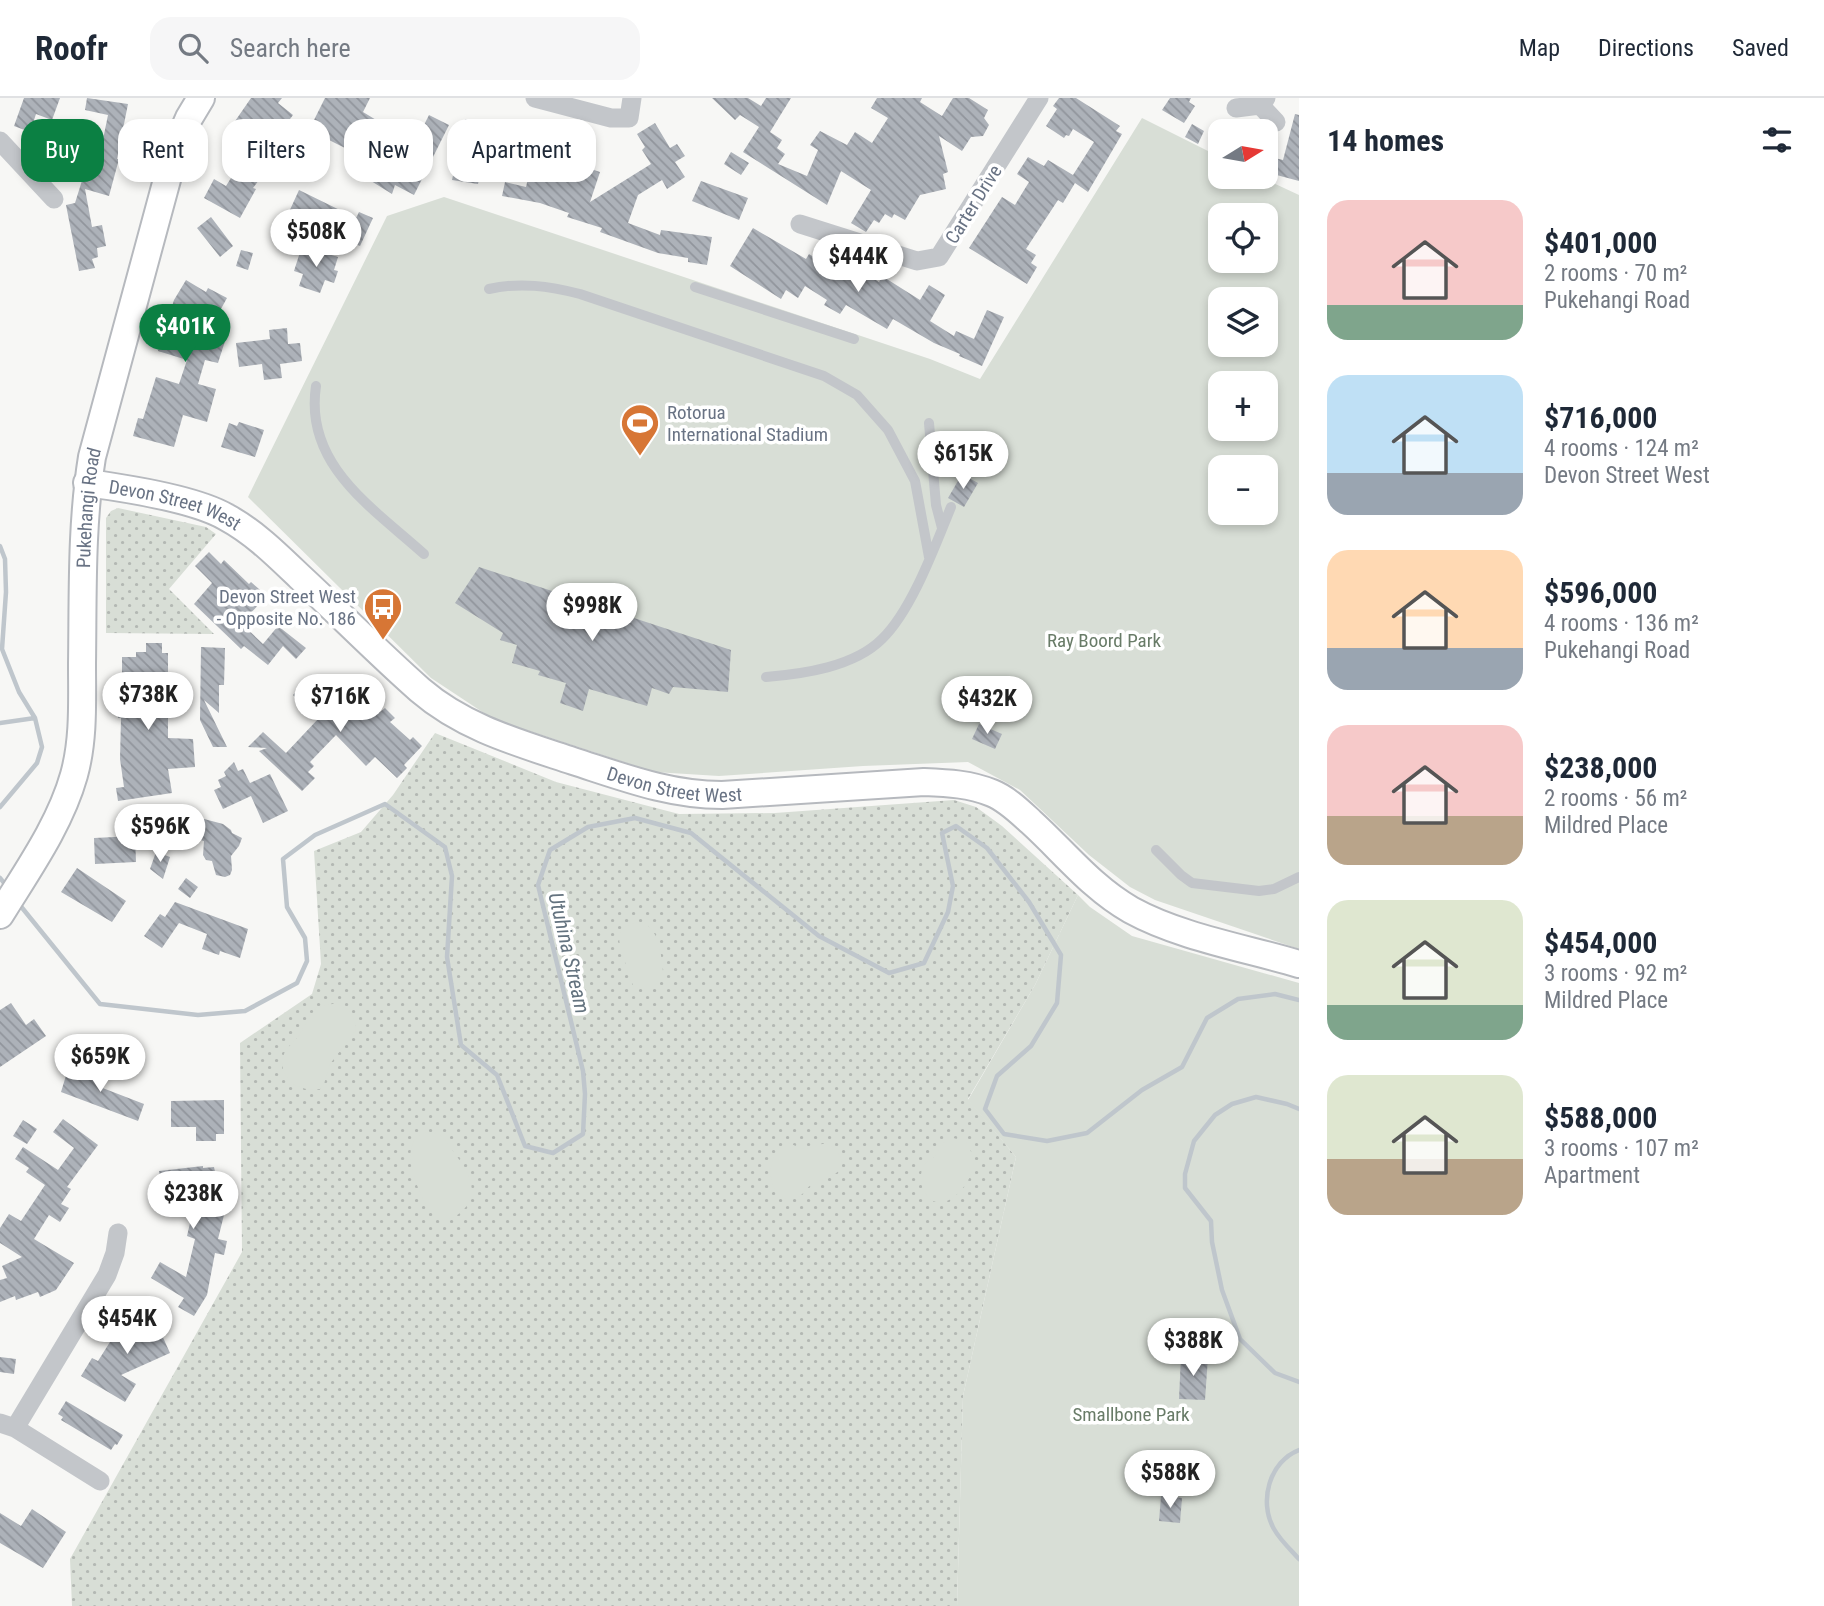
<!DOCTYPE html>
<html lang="en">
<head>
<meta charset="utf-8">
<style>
	:root { --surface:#fff; --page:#f6f6f7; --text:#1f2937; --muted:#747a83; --line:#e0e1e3; --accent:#0b8043 }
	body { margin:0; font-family:"Roboto Condensed",sans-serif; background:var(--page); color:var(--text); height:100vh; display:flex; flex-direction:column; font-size:26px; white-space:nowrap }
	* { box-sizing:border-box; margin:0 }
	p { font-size:23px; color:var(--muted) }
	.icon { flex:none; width:38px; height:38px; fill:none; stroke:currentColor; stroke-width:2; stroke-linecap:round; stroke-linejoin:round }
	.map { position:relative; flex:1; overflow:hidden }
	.side { display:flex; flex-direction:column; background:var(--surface); width:525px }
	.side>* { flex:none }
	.hud { position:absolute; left:21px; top:21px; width:665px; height:63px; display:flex; gap:14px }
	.needle { width:46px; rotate:79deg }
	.tools { position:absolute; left:1208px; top:21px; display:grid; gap:14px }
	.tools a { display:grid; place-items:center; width:70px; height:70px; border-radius:14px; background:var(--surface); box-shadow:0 4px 10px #0003; font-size:35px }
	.price { position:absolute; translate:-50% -60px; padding:0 16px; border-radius:24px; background:#fff; color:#222; font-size:23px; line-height:46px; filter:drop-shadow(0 2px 4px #0008) }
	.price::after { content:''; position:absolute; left:50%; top:42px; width:21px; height:16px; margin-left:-10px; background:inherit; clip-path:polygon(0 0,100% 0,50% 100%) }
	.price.on { background:var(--accent); color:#fff }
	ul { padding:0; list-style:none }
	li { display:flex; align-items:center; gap:21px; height:175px; padding:0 28px }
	li span { display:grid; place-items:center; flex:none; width:196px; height:140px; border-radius:21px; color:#555 }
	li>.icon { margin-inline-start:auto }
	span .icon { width:84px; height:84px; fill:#fffc; stroke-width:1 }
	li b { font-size:30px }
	h2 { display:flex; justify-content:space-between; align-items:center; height:84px; padding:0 28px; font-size:30px }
	.pill { padding:0 24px; border-radius:21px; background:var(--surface); box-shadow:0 4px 10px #0003; font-size:24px; line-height:63px }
	.pill.on { background:var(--accent); color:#fff }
	header { display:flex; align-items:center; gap:42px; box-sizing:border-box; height:98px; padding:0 35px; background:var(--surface); border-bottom:2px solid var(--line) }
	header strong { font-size:33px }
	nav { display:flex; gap:38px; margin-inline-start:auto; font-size:24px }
	.search { width:490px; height:63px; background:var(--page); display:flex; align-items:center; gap:18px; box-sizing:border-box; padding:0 24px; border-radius:21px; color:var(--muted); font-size:26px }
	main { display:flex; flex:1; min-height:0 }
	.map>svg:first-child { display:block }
</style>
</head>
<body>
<header>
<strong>Roofr</strong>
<div class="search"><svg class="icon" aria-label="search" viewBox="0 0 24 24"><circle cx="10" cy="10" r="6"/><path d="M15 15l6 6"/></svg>Search here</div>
<nav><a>Map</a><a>Directions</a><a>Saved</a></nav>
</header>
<main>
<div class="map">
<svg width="1299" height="1508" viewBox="0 0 1299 1508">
	<defs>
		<pattern id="grass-dots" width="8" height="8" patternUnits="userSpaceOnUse" patternTransform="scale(1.75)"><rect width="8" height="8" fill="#d8ded6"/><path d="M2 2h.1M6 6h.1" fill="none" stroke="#b3b8b3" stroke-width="1.8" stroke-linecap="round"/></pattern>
		<pattern id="building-back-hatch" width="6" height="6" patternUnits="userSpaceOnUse" patternTransform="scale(1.75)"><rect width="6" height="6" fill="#adb2b9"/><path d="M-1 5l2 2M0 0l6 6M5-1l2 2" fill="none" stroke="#91959c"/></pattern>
	</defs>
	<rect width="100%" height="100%" fill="#f7f7f5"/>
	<path fill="url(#grass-dots)" d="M118,410L206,429L216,436L169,491L214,536L106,535V420L111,413Z
		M435,635L556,684L679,716L775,715L954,702L976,709L1002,728L1078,797L1035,887L968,1001L1016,1059L963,1298L957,1508H72L70,1461L242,1154L240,945L312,896L321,866L314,753L361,734L393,697Z"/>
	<path fill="#d8ded6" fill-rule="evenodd" d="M1142,20L1220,59V79H1260L1299,97V851L1155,802L1130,789L1089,757L1020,692L968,664L863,668L719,678L654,674L493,621L431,580L248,399L387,118L444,99L930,261L980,281ZM1220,117H1265V163H1220ZM1220,201H1265V247H1220ZM1220,285H1265V331H1220ZM1220,369H1265V415H1220Z
		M1078,797L1090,809L1132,838L1299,885V1508H957L963,1298L1016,1059L968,1002L1035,887Z
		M643,824C660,834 661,856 663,873L655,888L643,891L635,890C629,881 628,873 625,864C617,840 613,827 643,824Z
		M336,905C349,911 355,917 356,932L330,966L324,986L320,991C299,995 276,980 284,956C287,948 297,942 301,934C306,926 310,918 316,910Z
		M429,1034C445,1036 448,1046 456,1057C468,1075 482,1095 461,1114C438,1134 424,1106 417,1087C410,1068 403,1039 429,1034Z
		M949,1039L965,1043C971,1051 974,1059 973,1069C972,1082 952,1109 936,1104C922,1100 917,1079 924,1067C927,1062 933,1061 936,1056C941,1050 943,1044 949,1039Z
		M786,1044C793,1046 799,1051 807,1051C810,1051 813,1048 817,1047C831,1042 843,1056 842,1069C832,1082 824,1078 812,1086C802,1094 804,1099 789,1102C764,1091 766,1060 786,1044Z"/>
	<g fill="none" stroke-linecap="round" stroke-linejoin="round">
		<path stroke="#bfc6cc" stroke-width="4.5" d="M0,448L5,461L6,494L2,551L19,594L35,620L42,649L37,665L0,709
			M0,625L35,620
			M0,780L8,790
			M19,806L100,906L198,917L245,913L297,885L307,863L305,840L287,809L283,761L315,737L385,706L445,749L452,778L447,859L461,947L497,977L525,1048L553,1055L583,1036L585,996L583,973L538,787L550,752L588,729L635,720L691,735L819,838L889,875L924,865L948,814L953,788L942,735L956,728L987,750L1029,804L1061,857L1057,905L1031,948L997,978L985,1011L1004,1036L1047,1043L1087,1035L1142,992L1182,969L1207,920L1238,901L1275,896L1299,902
			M1299,1011L1287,1006L1256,999L1232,1006L1215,1017L1194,1043L1185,1076V1090L1211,1123L1212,1144L1222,1192L1240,1241L1275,1275L1299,1284
			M1299,1352C1270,1363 1258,1403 1274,1431C1280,1442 1291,1452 1299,1461"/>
	</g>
	<path fill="url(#building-back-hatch)" d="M24,0H60L52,22L36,16L30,34L14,28Z
		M87,0L128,6L117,61H119L109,98L85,91L92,129L102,127L106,148L97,150L98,159L92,161L95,170L79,173L66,107L75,105L85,73L63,67L67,50L100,56L108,17L85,12Z
		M251,0H282L278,5L293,17L267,52L276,59L253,90L256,91L240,120L204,100L214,81L226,88L244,59L222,42Z
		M325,0H370L363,14L396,34L378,64L400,75L429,17L449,27L414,97L395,87L392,96L347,68L355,55L309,32Z
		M712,0H748L761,8L766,0H791L770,34L782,42L777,50L785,56L778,66L807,78L818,52L810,47L820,33L847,47L855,34L872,45L888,20L871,10L877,0H922L920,4L942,18L953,0H969L988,12L984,20L989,27L983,38L971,39L962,53L939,38L948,74L943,76L946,91L920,97L905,122L894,116L892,120L885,116L879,125L874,122L866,134L851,125L871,92L841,73L827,107L743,54L759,29L740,17L735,22Z
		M1059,0H1076L1120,28L1116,33L1122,36L1088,94L1075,85L1063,105L1058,102L1026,151L1036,157L1031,165L1037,169L1027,186L969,150L1002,99L1015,107L1029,84L1017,76L1028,59L1044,68L1048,62L1073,77L1094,44L1073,31L1069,38L1066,37L1064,40L1046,28L1057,11L1053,8Z
		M1170,0H1191L1189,4L1195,8L1184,25L1162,12Z
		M1295,16L1299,17V83L1265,74L1267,58L1283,62Z
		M465,21L487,26L483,43L487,44L478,86L452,82Z
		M655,25L670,50L677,46L685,58L675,64L685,79L667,91L662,82L638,97L628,125L660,137L661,132L712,139L707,167L688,164V160L658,155L600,134L602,130L567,119L569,115L540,105L502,98L505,84L526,89L533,59L552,63L551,71L578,80L582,68L600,74L590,104L651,66L642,52L645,49L637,36Z
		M1192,26L1204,33L1198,46L1185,39Z
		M516,33L539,37L536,52L513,48Z
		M731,54L749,65L741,77L724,66Z
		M701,83L748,100L739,122L692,103Z
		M299,92L356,120L359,114L373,120L360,148L289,114Z
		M211,119L233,148L220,159L197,130Z
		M753,130L806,161L809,156L833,171L841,160L879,184L882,178L920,202L929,187L945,197L930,223L954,238L956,233L974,241L987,212L1004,219L982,268L959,258L960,256L934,245L893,221L887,231L846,207L840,216L824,207L827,202L805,188L798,200L786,192L781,201L730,168Z
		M302,148L338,159L334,172L338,173L334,185L325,182L320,195L299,188L303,176L294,173Z
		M241,152L253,155L248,172L236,168Z
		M186,182L206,194L208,190L227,200L216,220L227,224L221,239L226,240L218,265L205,262L198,286L216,291L207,324L183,317L174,349L133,338L138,320L143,321L156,279L179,286L187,262L158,253L174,202Z
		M287,230L288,246L300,245L302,263L280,266L282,280L264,282L262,266L239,269L236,245L270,241L269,232Z
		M239,324L264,332L255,359L221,349L229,325L237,328Z
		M962,376L978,385L964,409L948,400Z
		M209,454L221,466L224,462L249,486L251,484L267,498L241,525L263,546L278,528L306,550L296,561L283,548L268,567L244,548L241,551L194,506L212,485L195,468Z
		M479,469L731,552L728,594L673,589L669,596L652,590L647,608L589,591L583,613L560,605L566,585L538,577L540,573L512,565L517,547L500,542L503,535L455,505Z
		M146,545H162V555H168V575H156V607H168V640L193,641L195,669L168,671L172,695L118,703L116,690L124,689L120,661L121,620H118V602H134V575H122V559H136V554H146Z
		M201,549L225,550L224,587H219V615L204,602L227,649H213L200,622Z
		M332,577L362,606L367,601L380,614L385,610L395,620L390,624L410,642L413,639L422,648L404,667L407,670L397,680L375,659L366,668L336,637L310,664L314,668L308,674L315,680L302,693L259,653L267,650L248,649L263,634L286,655L318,621L293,597L305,584L315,594Z
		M979,626L1002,636L995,651L972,641Z
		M234,664L238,673L243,671L250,685L270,676L288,713L263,725L251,698L223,711L214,692L221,689L218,682L226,678L224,674Z
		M153,706L167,714L161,725L147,717Z
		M189,717L223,726L231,732L232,735L242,740L239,748L231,758L232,772L230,777L225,779L216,777L212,763L206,762L203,757L204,743L183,737Z
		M135,738L136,764L95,766L94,740Z
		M156,754L170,759L163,781L150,771Z
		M77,770L126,803L112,824L61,794Z
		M186,780L198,789L190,800L178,791Z
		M175,804L248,831L240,860L220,853L219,857L202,851L207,836L179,825L162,850L144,838L160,816L165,819Z
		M11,905L26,927L34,921L46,938L0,969V912Z
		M92,970L105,975L100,989L144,1006L138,1023L61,994L68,971L89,979Z
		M224,1002V1036H216V1043H196V1029H171V1003Z
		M63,1021L98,1047L67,1089L71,1091L61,1106L69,1110L60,1124L49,1117L34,1141L74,1165L56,1192L40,1199L38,1194L16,1202L15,1198L0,1204V1182L7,1180L2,1168L22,1159L0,1145V1130L9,1116L21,1123L45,1087L26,1074L29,1070L15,1061L23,1049L58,1072L74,1050L53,1034Z
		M23,1022L37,1031L27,1046L13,1038Z
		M203,1068V1070L214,1069L224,1117L218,1141L227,1143L224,1157L215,1155L207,1197L194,1218L178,1209L184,1200L151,1180L160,1164L186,1179L195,1141L187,1138L194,1108L160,1114L157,1097L163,1096L159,1073Z
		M141,1213L143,1217L151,1213L170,1255L121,1277L136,1286L125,1304L81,1278L92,1260L98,1263L115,1236L133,1229L128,1219Z
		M1181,1258L1208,1259L1205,1302L1179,1301Z
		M0,1259L16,1261L14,1276L0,1274Z
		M66,1303L123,1337L117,1347L115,1346L111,1352L61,1322L63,1319L58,1316Z
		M1161,1398L1182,1400L1180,1425L1159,1423Z
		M32,1411L66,1434L43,1470L0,1445V1415L21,1428Z"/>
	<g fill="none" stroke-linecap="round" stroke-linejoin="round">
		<g stroke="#b6b9be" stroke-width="30">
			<g id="secondary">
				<path id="s1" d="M87,385C124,390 195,401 226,419C254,434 277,457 300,479C340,516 379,556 420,592C464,630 519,645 573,663C623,679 669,697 722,697L924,684C948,685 970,686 992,695C1007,701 1020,714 1031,724C1064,754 1092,790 1131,812C1180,839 1245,850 1299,866"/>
				<path id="s2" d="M0,817C27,773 60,727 74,677C84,641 82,603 82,566C83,497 81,427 92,359L175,52L189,20L201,0"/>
			</g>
		</g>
		<path stroke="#c3c6ca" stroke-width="10" d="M695,189L854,241
			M489,191C520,184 549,188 580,196L824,278L857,297L888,332L915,383L929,459
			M316,288C304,367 373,410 424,456
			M929,325L936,407L942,430
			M766,579C803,576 854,569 882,541C912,512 935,448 951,409
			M1156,752L1181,777L1192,785L1259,793L1274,791L1299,779"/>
		<path stroke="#c3c6ca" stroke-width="19" d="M535,0L611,20H629L632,0
			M1260,7L1276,24
			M1236,10L1260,7L1266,0
			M0,43L54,101
			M800,126L917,163L939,159L1039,0
			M0,1325L15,1330L100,1383
			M15,1330L107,1177L115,1155L118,1135"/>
		<use href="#secondary" stroke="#fff" stroke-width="26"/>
	</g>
	<defs>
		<g id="stadium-pin" transform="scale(2.0125)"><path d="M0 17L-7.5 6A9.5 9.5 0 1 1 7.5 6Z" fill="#d77635" stroke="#fff"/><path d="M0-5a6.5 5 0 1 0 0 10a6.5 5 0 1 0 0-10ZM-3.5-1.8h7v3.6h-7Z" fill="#fff"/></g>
		<g id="bus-pin" transform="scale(2.0125)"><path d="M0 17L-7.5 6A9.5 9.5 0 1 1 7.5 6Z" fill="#d77635" stroke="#fff"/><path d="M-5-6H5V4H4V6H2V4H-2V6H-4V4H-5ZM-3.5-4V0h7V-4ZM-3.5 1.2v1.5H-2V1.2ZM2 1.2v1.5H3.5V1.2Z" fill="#fff"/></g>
	</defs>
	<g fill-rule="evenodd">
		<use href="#stadium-pin" x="640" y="325"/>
		<use href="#bus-pin" x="383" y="509"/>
	</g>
	<g text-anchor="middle" stroke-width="7" stroke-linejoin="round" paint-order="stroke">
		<g font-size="19" fill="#697384" stroke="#fff">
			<text transform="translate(973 106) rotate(-58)" y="7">Carter Drive</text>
			<text dy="7" stroke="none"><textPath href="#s2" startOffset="427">Pukehangi Road</textPath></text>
			<text dy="7" stroke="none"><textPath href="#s1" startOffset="91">Devon Street West</textPath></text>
			<text dy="7" stroke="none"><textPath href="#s1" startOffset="679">Devon Street West</textPath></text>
		</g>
		<g font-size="19" fill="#697384" stroke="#fff" text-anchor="start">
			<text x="667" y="321">Rotorua<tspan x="667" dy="22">International Stadium</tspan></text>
			<text x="356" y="505" text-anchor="end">Devon Street West<tspan x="356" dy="22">- Opposite No. 186</tspan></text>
		</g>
		<g font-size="19" fill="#687b67" stroke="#fff">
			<text x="1104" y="549">Ray Boord Park</text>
			<text x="1131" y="1323">Smallbone Park</text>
		</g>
		<g font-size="21" font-style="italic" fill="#64737f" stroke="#fff">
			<text transform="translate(569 855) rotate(77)" y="7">Utuhina Stream</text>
		</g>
	</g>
</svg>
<div class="tools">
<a><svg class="needle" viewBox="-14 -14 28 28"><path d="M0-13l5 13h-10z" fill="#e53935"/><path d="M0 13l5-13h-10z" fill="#747a83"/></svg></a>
<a><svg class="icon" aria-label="locate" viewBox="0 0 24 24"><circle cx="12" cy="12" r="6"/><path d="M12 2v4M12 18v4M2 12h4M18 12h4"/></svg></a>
<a><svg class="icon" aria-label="layers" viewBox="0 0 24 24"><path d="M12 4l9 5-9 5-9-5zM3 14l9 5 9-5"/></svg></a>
<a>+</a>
<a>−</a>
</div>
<b class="price" style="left:316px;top:171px">$508K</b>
<b class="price" style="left:858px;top:196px">$444K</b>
<b class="price on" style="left:185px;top:266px">$401K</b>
<b class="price" style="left:963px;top:393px">$615K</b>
<b class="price" style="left:592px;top:545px">$998K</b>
<b class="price" style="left:148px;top:634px">$738K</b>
<b class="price" style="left:340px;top:636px">$716K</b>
<b class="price" style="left:987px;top:638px">$432K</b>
<b class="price" style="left:160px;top:766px">$596K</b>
<b class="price" style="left:100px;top:996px">$659K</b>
<b class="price" style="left:193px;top:1133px">$238K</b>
<b class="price" style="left:127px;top:1258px">$454K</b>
<b class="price" style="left:1193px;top:1280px">$388K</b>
<b class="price" style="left:1170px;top:1412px">$588K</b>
<div class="hud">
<a class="pill on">Buy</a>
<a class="pill">Rent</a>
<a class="pill">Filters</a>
<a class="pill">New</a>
<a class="pill">Apartment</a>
</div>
</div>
<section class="side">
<h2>14 homes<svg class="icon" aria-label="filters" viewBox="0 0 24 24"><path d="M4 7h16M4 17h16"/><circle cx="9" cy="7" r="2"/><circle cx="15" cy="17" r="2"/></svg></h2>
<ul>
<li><span style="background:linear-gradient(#f6c9c9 75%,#7fa58c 0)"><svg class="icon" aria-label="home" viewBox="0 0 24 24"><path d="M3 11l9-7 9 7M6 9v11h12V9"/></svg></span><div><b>$401,000</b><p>2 rooms · 70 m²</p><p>Pukehangi Road</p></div></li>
<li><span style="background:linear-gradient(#bfe0f5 70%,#9aa5b1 0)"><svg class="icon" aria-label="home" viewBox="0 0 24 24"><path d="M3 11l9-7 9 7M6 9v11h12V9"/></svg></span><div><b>$716,000</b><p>4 rooms · 124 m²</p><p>Devon Street West</p></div></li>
<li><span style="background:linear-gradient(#ffd9b3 70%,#9aa5b1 0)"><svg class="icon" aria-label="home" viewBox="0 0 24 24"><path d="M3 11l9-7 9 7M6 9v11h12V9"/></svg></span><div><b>$596,000</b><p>4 rooms · 136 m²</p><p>Pukehangi Road</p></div></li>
<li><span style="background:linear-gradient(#f6c9c9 65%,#b9a48a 0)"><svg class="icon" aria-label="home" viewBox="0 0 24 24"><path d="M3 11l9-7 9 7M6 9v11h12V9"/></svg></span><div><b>$238,000</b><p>2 rooms · 56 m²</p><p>Mildred Place</p></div></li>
<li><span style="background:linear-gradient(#dfe7d0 75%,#7fa58c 0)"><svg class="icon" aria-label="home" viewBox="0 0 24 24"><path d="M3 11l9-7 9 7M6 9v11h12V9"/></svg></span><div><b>$454,000</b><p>3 rooms · 92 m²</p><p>Mildred Place</p></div></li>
<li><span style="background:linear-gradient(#dfe7d0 60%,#b9a48a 0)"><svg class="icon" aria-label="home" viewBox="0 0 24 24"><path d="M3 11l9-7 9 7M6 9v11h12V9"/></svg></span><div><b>$588,000</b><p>3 rooms · 107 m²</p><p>Apartment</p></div></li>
</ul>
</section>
</main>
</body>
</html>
